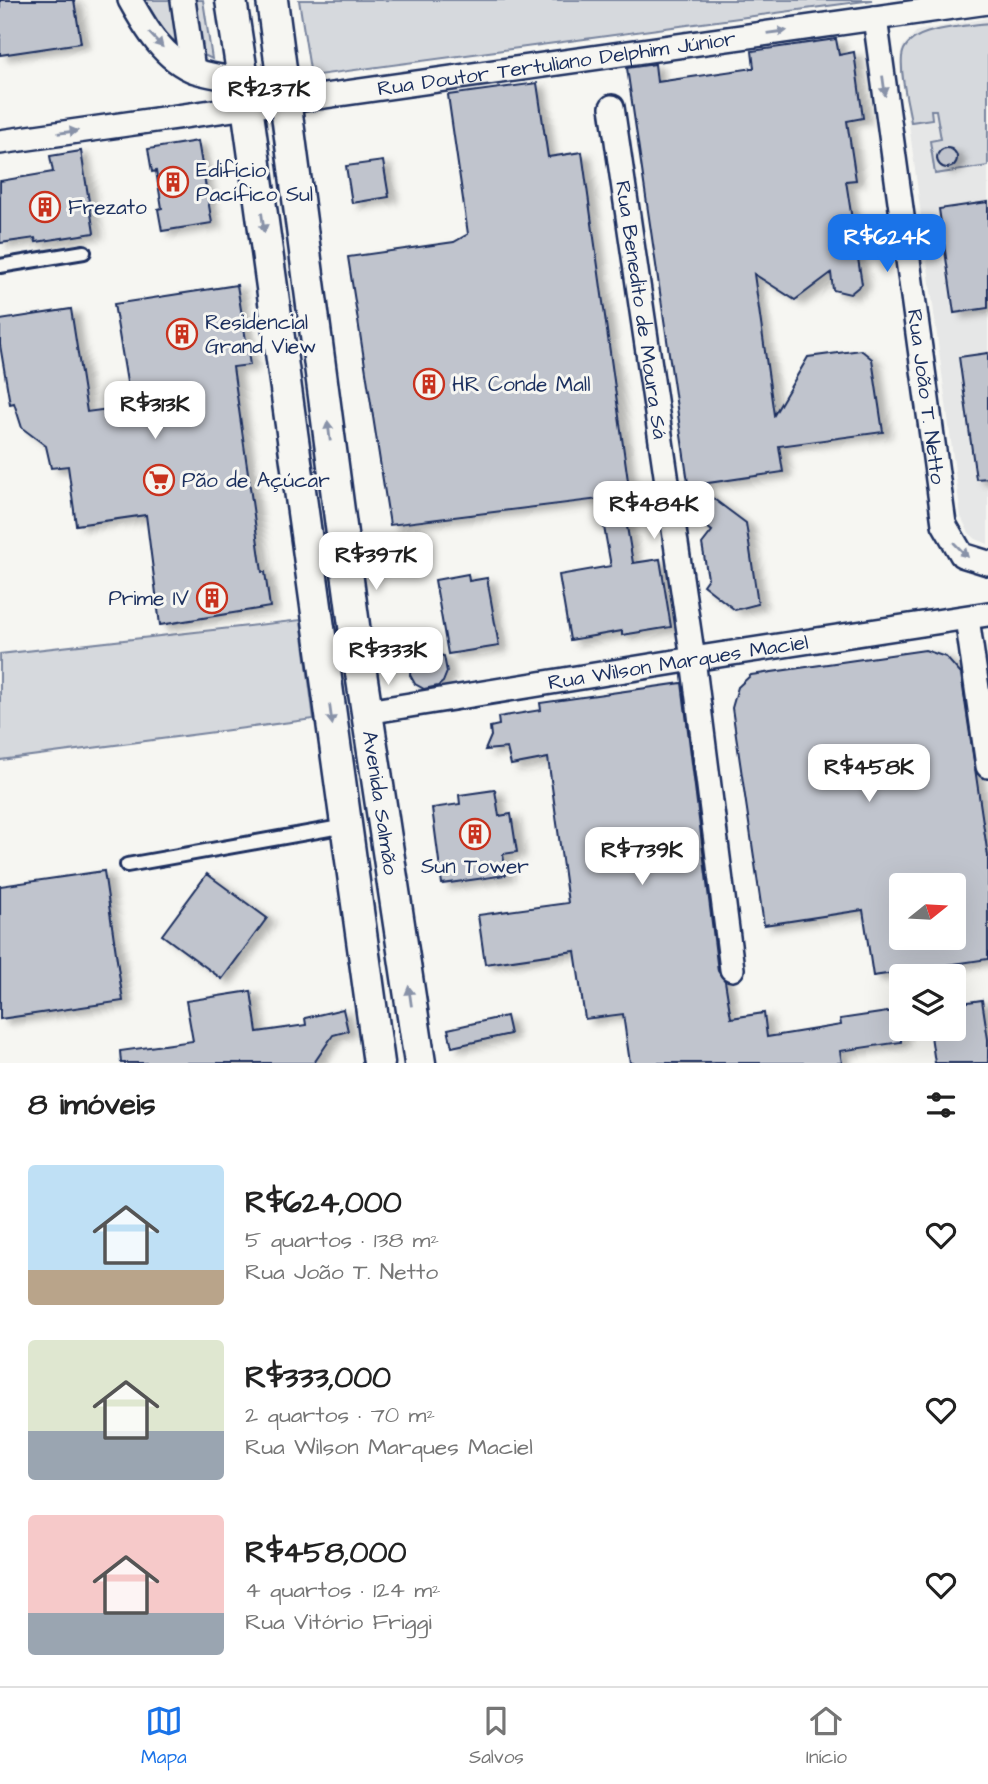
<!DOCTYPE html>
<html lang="pt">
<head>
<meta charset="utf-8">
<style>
	:root { --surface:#fff; --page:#f6f6f6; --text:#222; --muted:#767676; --line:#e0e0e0; --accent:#1a73e8 }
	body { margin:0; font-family:"Architects Daughter",sans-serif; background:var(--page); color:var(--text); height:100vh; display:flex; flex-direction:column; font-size:26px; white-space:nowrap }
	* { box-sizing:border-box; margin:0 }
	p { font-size:23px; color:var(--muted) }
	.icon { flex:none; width:38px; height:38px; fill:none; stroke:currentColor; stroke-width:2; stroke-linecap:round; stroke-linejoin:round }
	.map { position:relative; height:1063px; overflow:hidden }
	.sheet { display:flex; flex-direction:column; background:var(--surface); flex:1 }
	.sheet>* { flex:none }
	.needle { width:46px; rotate:72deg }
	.tools { position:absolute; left:889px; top:873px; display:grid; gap:14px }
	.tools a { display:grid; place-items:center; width:77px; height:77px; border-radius:7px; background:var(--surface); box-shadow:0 7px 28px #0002; font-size:35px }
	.price { position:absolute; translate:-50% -60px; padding:0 16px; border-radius:14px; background:#fff; color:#222; font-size:23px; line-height:46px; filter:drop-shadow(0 2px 4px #0008) }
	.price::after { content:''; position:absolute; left:50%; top:42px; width:21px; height:16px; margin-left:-10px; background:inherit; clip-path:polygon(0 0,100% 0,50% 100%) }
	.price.active { background:var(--accent); color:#fff }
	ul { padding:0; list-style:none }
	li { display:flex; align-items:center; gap:21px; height:175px; padding:0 28px }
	li span { display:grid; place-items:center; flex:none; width:196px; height:140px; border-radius:7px; color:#555 }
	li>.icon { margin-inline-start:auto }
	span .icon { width:84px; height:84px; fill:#fffc; stroke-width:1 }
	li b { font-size:30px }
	h2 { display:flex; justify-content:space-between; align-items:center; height:84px; padding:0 28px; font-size:30px }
	.menu { display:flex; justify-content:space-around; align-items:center; height:98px; border-top:2px solid var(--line); background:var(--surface); font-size:19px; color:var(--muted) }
	.menu a { display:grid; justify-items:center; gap:4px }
	.menu .active { color:var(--accent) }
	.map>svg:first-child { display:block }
</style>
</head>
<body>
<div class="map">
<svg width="988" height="1063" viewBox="0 0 988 1063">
	<defs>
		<filter id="shadow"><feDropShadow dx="8" dy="4.5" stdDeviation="3.5" flood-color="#0004"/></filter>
	</defs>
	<rect width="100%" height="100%" fill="#f6f6f2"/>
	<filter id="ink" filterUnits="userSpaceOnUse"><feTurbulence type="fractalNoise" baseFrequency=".0143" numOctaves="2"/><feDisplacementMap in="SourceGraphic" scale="14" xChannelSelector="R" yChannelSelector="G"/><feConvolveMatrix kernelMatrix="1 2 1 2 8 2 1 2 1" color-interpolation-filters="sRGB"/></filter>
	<g filter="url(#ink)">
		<path fill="#e6e7e7" d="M988,18V544L976,539L969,533L961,517L900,56L903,46L917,31Z"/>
		<path fill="#d6d9dd" stroke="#78849e" stroke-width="2" d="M145,0H203L212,59L167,37Z
			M299,0H872L311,76Z
			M988,23V166L935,174L930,141L941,139L936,110H931L932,119L911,122C908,102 900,77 902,57C905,26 964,27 988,23Z
			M301,620L314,719L0,760V654Z"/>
		<path fill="#c0c4cd" stroke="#1b2f5e" stroke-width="2" fill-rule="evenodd" filter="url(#shadow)" d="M0,0H74L81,43L0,55Z
			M836,39L839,55L854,52L863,118L847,121L856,180L846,181L862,284L850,294L833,290L831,273L795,300L754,274L774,415L808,357L861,350L872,359L883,432L779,446L783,472L695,485L746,523L758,604L735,610L703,585L708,578L702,544L712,531L686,511L691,503L627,68L655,64L657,82L754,68L752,51Z
			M537,83L548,157L582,152L630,495L622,496L633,563L660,559L671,627L622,635V631L570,640L559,575L611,566L599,499L390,525L348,257L454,242L468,234L448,95Z
			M198,141L212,223L162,231L158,209L162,208L156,171L152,172L148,149Z
			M937 158a10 10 0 1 1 20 0a10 10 0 1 1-20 0Z
			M81,151L94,233L36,242L35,238L0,243V181L53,172L50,156Z
			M383,161L389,197L352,203L346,166Z
			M988,202V308L954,313L939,209Z
			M237,285L250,365L233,367L262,572H265L270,607L160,625L146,515L76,525L68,466L51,468L46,446L22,428L14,403L10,404L0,345V320L71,309L87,412L131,406L114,304Z
			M988,353V478L976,479L959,357Z
			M468,574L469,581L487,578L499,646L448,654L435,580Z
			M925,650L946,657L961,674L988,856V959L873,976L863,910L764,925L732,708L738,687L751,675ZM901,886H954V938H901Z
			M427,652L444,656L447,672L443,682L438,686L424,689L415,684L410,675L411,664L417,656Z
			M682,683L718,971L725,981L731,1018L764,1013L767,1037L841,1025L840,1019L901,1010V1042L840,1051L842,1063H630L623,1014L585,1019L575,951L485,964L478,915L568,903L548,758L511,765L507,748L485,750L491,736L490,727L499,725L498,717L541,710L540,703Z
			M495,790L499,816L511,814L517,852L503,854L506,875L442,884L432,808L460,804L459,795Z
			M104,871L123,1001L0,1019V886Z
			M207,874L267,918L222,979L162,935Z
			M251,991L257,1032L306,1025L305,1018L343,1009L348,1031L333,1035L314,1063H121L120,1051L193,1041L186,1001Z
			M982,1000L988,1039V1063H935L930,1029H954V1004Z
			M506,1016L510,1034L452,1047L448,1029Z"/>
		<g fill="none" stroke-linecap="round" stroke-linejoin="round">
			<g stroke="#1b2f5e" stroke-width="18">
				<path id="service" d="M0,266L84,252
					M127,865L346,826"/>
			</g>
			<g stroke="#1b2f5e" stroke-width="28">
				<g id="minor">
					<path d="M130,0C145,27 164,60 195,71C211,76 228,78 244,81"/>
					<path d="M183,0L193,70"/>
					<path id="s1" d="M875,18L944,524L962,555L988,563"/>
					<path id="s2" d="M612,107L693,659L732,969"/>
					<path id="s3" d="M0,142L988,2"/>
					<path d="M967,618L988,766"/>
					<path id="s4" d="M367,712L693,659L988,614"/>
				</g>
			</g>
			<g stroke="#1b2f5e" stroke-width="35">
				<g id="tertiary">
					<path d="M231,0L247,106L379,1063"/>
					<path id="s5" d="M272,0L355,633L420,1063"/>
				</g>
			</g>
			<use href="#service" stroke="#f6f6f2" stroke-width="12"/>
			<use href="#minor" stroke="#f6f6f2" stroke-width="23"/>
			<use href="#tertiary" stroke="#f6f6f2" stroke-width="30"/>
		</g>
		<defs><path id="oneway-solid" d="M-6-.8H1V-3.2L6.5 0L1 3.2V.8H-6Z" transform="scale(1.75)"/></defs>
		<g fill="#8892a8">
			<use href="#oneway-solid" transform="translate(777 32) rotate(-8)"/>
			<use href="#oneway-solid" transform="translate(156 40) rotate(47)"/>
			<use href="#oneway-solid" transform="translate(884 86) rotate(82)"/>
			<use href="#oneway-solid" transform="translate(68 132) rotate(-8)"/>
			<use href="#oneway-solid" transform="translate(263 223) rotate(82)"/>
			<use href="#oneway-solid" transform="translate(329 431) rotate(-97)"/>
			<use href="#oneway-solid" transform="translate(961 550) rotate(45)"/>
			<use href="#oneway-solid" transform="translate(331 715) rotate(82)"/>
			<use href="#oneway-solid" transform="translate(410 996) rotate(-98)"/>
		</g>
	</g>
	<defs>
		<g id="building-ring" transform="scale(1.575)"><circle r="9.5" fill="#f6f6f2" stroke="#c8321e" stroke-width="1.5"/><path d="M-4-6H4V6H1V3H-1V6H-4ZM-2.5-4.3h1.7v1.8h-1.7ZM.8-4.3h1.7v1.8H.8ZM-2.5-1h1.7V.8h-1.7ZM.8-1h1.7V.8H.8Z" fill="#c8321e"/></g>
		<g id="supermarket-ring" transform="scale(1.575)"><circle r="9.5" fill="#f6f6f2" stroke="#c8321e" stroke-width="1.5"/><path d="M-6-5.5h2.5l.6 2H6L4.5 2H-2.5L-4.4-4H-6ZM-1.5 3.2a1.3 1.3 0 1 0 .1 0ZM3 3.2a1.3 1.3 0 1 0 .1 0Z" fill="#c8321e"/></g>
	</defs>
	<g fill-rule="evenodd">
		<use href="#building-ring" x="173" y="182"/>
		<use href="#building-ring" x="45" y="207"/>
		<use href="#building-ring" x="182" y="334"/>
		<use href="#building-ring" x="429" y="384"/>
		<use href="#supermarket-ring" x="159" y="480"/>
		<use href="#building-ring" x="212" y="598"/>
		<use href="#building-ring" x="475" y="834"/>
	</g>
	<g text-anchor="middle" stroke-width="6" stroke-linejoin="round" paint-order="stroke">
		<g font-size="21" fill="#1b2f5e" stroke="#f6f6f2">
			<text dy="7" stroke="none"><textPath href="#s3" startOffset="562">Rua Doutor Tertuliano Delphim Júnior</textPath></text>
			<text dy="7" stroke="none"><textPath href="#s2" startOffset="205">Rua Benedito de Moura Sá</textPath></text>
			<text dy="7" stroke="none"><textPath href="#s1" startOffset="382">Rua João T. Netto</textPath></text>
			<text dy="7" stroke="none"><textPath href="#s4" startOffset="315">Rua Wilson Marques Maciel</textPath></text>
			<text dy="7" stroke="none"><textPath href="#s5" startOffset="810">Avenida Salmão</textPath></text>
		</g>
		<g font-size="21" fill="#1b2f5e" stroke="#f6f6f2" text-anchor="start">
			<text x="196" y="177">Edifício<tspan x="196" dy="24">Pacífico Sul</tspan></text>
			<text x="68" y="214">Frezato</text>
			<text x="205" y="329">Residencial<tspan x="205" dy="24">Grand View</tspan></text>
			<text x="452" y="391">HR Conde Mall</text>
			<text x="182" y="487">Pão de Açúcar</text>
			<text x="189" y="605" text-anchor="end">Prime IV</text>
			<text x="475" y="873" text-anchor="middle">Sun Tower</text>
		</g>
	</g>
</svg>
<div class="tools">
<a><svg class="needle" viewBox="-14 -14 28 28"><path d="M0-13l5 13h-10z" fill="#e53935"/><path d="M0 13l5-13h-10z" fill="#767676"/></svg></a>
<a><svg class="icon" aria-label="layers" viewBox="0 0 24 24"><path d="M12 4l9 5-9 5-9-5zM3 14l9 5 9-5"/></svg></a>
</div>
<b class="price" style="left:269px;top:126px">R$237K</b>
<b class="price active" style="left:887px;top:274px">R$624K</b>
<b class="price" style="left:155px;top:441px">R$313K</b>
<b class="price" style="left:654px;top:541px">R$484K</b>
<b class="price" style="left:376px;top:592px">R$397K</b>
<b class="price" style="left:388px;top:687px">R$333K</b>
<b class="price" style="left:869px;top:804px">R$458K</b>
<b class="price" style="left:642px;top:887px">R$739K</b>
</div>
<section class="sheet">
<h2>8 imóveis<svg class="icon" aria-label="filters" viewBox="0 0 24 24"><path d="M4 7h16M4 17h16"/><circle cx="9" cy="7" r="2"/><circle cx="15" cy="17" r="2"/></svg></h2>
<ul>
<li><span style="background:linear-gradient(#bfe0f5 75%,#b9a48a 0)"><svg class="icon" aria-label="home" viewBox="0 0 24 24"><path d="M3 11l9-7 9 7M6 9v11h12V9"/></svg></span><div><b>R$624,000</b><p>5 quartos · 138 m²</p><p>Rua João T. Netto</p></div><svg class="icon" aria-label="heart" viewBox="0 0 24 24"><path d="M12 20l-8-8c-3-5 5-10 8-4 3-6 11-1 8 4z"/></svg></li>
<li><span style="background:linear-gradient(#dfe7d0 65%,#9aa5b1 0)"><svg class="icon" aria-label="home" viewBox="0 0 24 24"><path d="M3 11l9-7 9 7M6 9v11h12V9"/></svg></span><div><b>R$333,000</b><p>2 quartos · 70 m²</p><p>Rua Wilson Marques Maciel</p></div><svg class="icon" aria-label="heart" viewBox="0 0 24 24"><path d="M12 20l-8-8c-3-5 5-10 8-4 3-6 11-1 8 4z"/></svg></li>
<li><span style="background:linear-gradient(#f6c9c9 70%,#9aa5b1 0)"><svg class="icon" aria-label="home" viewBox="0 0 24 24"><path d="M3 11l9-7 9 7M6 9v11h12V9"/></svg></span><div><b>R$458,000</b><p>4 quartos · 124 m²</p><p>Rua Vitório Friggi</p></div><svg class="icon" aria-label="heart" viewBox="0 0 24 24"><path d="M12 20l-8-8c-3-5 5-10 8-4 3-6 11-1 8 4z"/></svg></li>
</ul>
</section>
<nav class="menu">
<a class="active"><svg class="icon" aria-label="map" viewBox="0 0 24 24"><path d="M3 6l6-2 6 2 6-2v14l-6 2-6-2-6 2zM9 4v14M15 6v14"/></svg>Mapa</a>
<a><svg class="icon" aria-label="saved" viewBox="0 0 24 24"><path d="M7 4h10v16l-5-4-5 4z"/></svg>Salvos</a>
<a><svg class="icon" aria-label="home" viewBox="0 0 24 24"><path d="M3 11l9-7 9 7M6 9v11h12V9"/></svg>Início</a>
</nav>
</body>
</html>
